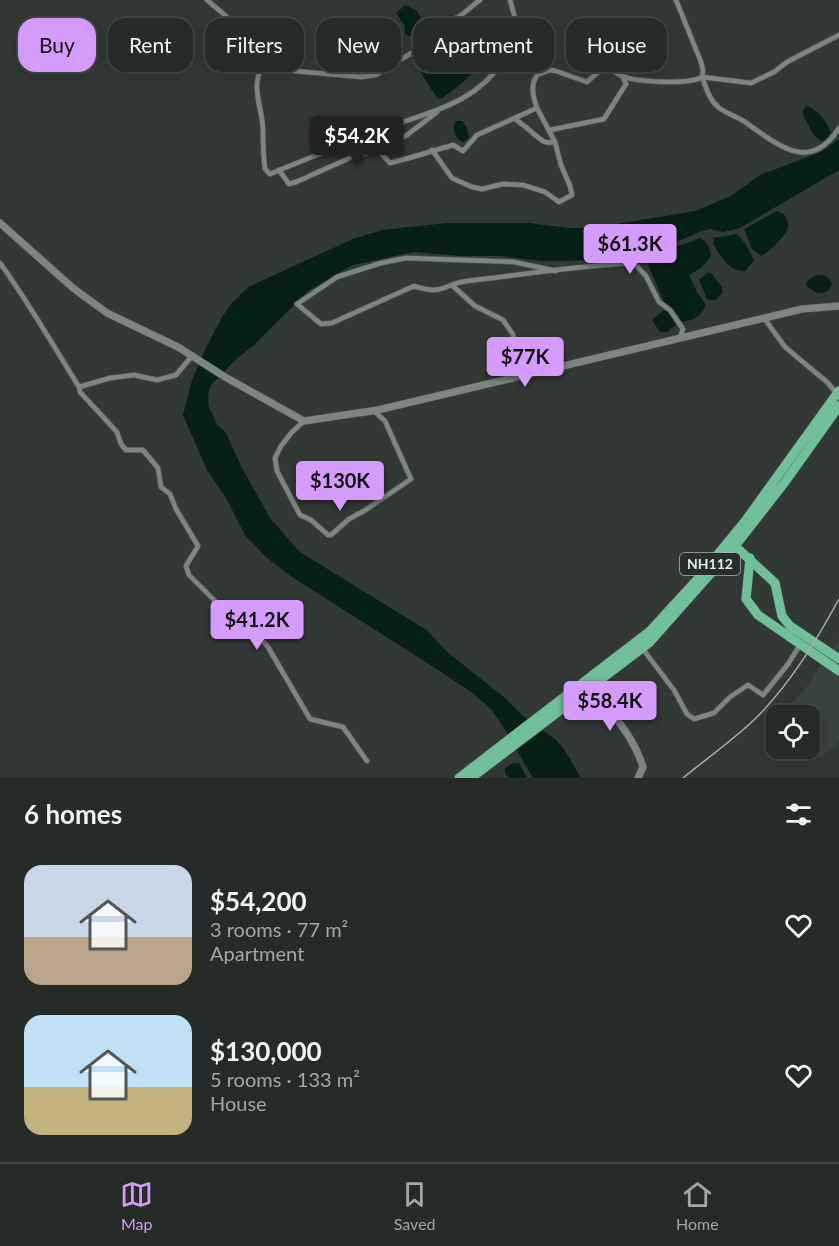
<!DOCTYPE html>
<html lang="en">
<head>
<meta charset="utf-8">
<style>
	:root { --surface:#262b28; --page:#2e3330; --text:#f1f3f6; --muted:#a4a7a8; --line:#424745; --accent:#d59bfa }
	body { margin:0; font-family:Lato,sans-serif; background:var(--page); color:var(--text); height:100vh; display:flex; flex-direction:column; font-size:22px; white-space:nowrap }
	* { box-sizing:border-box; margin:0 }
	p { font-size:20px; color:var(--muted) }
	.icon { flex:none; width:33px; height:33px; fill:none; stroke:currentColor; stroke-width:2; stroke-linecap:round; stroke-linejoin:round }
	.map { position:relative; height:778px; overflow:hidden }
	.drawer { display:flex; flex-direction:column; background:var(--surface); flex:1 }
	.drawer>* { flex:none }
	.top-card { position:absolute; left:18px; top:18px; width:804px; height:54px; display:flex; gap:12px }
	.tools { position:absolute; left:766px; top:705px; display:grid; gap:12px }
	.tools a { display:grid; place-items:center; width:54px; height:54px; border-radius:12px; background:var(--surface); box-shadow:0 3px 15px #0003,0 0 0 2px var(--line); font-size:30px }
	.price { position:absolute; translate:-50% -51px; padding:0 14px; border-radius:6px; background:var(--accent); color:#111; font-size:20px; line-height:39px; filter:drop-shadow(0 2px 3px #0008) }
	.price::after { content:''; position:absolute; left:50%; top:36px; width:18px; height:14px; margin-left:-9px; background:inherit; clip-path:polygon(0 0,100% 0,50% 100%) }
	.price.active { background:#222; color:#fff }
	ul { padding:0; list-style:none }
	li { display:flex; align-items:center; gap:18px; height:150px; padding:0 24px }
	li span { display:grid; place-items:center; flex:none; width:168px; height:120px; border-radius:18px; color:#555 }
	li>.icon { margin-inline-start:auto }
	span .icon { width:72px; height:72px; fill:#fffc; stroke-width:1 }
	li b { font-size:26px }
	h2 { display:flex; justify-content:space-between; align-items:center; height:72px; padding:0 24px; font-size:26px }
	.tag { padding:0 21px; border-radius:18px; background:var(--surface); box-shadow:0 3px 15px #0003,0 0 0 2px var(--line); font-size:21px; line-height:54px }
	.tag.active { background:var(--accent); color:#111 }
	.tabs { display:flex; justify-content:space-around; align-items:center; height:84px; border-top:2px solid var(--line); background:var(--surface); font-size:16px; color:var(--muted) }
	.tabs a { display:grid; justify-items:center; gap:3px }
	.tabs .active { color:var(--accent) }
	.map>svg:first-child { display:block }
</style>
</head>
<body>
<div class="map">
<svg width="839" height="778" viewBox="0 0 839 778">
	<rect width="100%" height="100%" fill="#323935"/>
	<path fill="#38443d" d="M839,638V741L820,759L806,749L810,748V716H779L803,692Z"/>
	<path fill="#062015" d="M405,5L417,11L424,23L423,27L412,33L410,36L405,35V26L396,13Z
		M360 26a10 10 0 1 1 20 0a10 10 0 1 1-20 0Z
		M465,47L469,52L476,65L473,72L461,84L441,99L437,98L420,71V67L433,63L455,48Z
		M806,106C817,108 827,122 831,132L825,140L821,141L813,134L802,113Z
		M456,121H462C466,125 470,134 468,139L463,142C455,139 451,128 456,121Z
		M839,139V170L740,228L723,232L710,229L699,232L679,241L634,257L612,260L541,261L501,256H461L414,252L353,265L308,291L255,344L234,361L211,385L208,394L209,407L217,424L226,433L241,466L270,518L300,552L428,631L446,651L505,698L523,716L556,740L564,749L581,778H533L506,731L492,710L474,694L432,666L289,575L266,557L245,535L226,498L207,470L183,415L192,380L204,352L222,317L232,303L248,287L353,239L382,230L447,223H529L569,228H593L695,211L731,196L760,175L821,152Z
		M777,211L784,214C787,219 789,223 788,228C786,235 768,254 761,256L752,249L744,229Z
		M737,234L745,243L754,260L745,271C728,271 722,258 713,244L714,238Z
		M700,238C708,243 710,248 711,257L701,268L689,275L697,292L706,305C701,317 694,320 682,322L675,312L664,302L647,262L652,256Z
		M707,273H711L722,287V293C717,300 715,302 707,299L699,280Z
		M816,275C824,274 830,277 832,285L827,292L817,293L806,286L807,281Z
		M664,310C671,312 675,319 676,325L667,332H660L652,320Z
		M519,763L527,778H509L505,774V768L511,764Z"/>
	<g fill="none" stroke-linecap="round" stroke-linejoin="round">
		<g stroke="#4f5552" stroke-width="6">
			<path id="street" d="M207,0L233,22L262,68L361,77L376,75L421,47L480,0
				M510,0L518,29L527,44H533C541,52 541,61 542,72
				M456,18L462,25L474,33L498,60L513,57L529,60L542,72
				M839,35L787,62L774,72L751,83L702,77C706,86 708,98 717,106C724,113 736,116 745,122C778,145 810,174 839,128
				M262,68C250,87 263,110 263,130C263,143 263,155 265,169L270,174C306,159 342,145 378,131C425,112 473,107 504,60
				M537,108C533,96 530,86 537,75L550,70L556,71L587,82L605,66C611,69 616,73 622,76C635,82 689,85 702,77L703,70L701,62L676,0
				M515,119C522,123 541,141 545,142C547,143 553,142 555,142
				M550,130L604,119L626,84L623,77
				M378,150L390,163C411,158 432,151 453,145L463,151L477,135L537,108L555,142L561,165L570,186L572,195L559,202L545,192L523,185L503,184L482,189L472,187L452,178L432,150
				M279,170L289,184L296,182L352,157L378,150L407,135L437,112
				M0,263C29,303 53,345 79,387L110,378L134,375L157,380L176,375L192,356
				M556,271L514,262L406,258L381,263L337,277L297,304L321,324L332,323L414,286C444,296 443,284 467,281C523,275 578,265 634,263L646,276L659,302L670,310L683,329L680,337
				M453,286L475,306L503,320L512,333L529,374
				M764,318L785,347L827,382L837,394
				M79,387L80,392L117,432L121,444L126,450H143L158,468L161,487L170,494L176,509L198,546L186,566L189,575L229,615L256,633L268,647L310,719L343,727L367,761
				M304,421L292,432L281,446L275,458L277,471L300,515L311,520L328,535H331L349,519L364,511L411,479L385,421L373,410
				M642,648L674,690L687,714L694,719L714,713L730,697L748,685L763,695L788,664L800,645"/>
		</g>
		<g stroke="#4f5552" stroke-width="8">
			<path id="secondary" d="M0,223L73,288L107,313L178,347L225,377L304,421L378,410L802,309L839,306
				M592,686C610,711 634,737 643,767L638,778"/>
		</g>
		<g stroke="#4f5552" stroke-width="10">
			<path id="highway" d="M735,546L775,583L782,616L790,626L839,659
				M750,558L746,599L758,615L839,671
				M459,778L650,631L695,582L746,520L839,391
				M471,778L649,643L735,546L785,482L839,406"/>
		</g>
		<use href="#street" stroke="#7d8580" stroke-width="4.5"/>
		<use href="#secondary" stroke="#7d8580" stroke-width="7"/>
		<use href="#highway" stroke="#71c099" stroke-width="9"/>
		<path stroke="#a7ada9" stroke-width="1.5" d="M683,778C707,758 735,739 758,716C792,681 816,641 839,599"/>
	</g>
	<g text-anchor="middle" stroke-width="6" stroke-linejoin="round" paint-order="stroke">
		<rect fill="#282f2b" stroke="#acb2af" stroke-width="1.5" x="680" y="553" width="60" height="22" rx="4.5"/>
		<g font-size="14" font-weight="bold" fill="#e5eae7">
			<text x="710" y="569">NH112</text>
		</g>
	</g>
</svg>
<div class="tools">
<a><svg class="icon" aria-label="locate" viewBox="0 0 24 24"><circle cx="12" cy="12" r="6"/><path d="M12 2v4M12 18v4M2 12h4M18 12h4"/></svg></a>
</div>
<b class="price active" style="left:357px;top:167px">$54.2K</b>
<b class="price" style="left:630px;top:275px">$61.3K</b>
<b class="price" style="left:525px;top:388px">$77K</b>
<b class="price" style="left:340px;top:512px">$130K</b>
<b class="price" style="left:257px;top:651px">$41.2K</b>
<b class="price" style="left:610px;top:732px">$58.4K</b>
<div class="top-card">
<a class="tag active">Buy</a>
<a class="tag">Rent</a>
<a class="tag">Filters</a>
<a class="tag">New</a>
<a class="tag">Apartment</a>
<a class="tag">House</a>
</div>
</div>
<section class="drawer">
<h2>6 homes<svg class="icon" aria-label="filters" viewBox="0 0 24 24"><path d="M4 7h16M4 17h16"/><circle cx="9" cy="7" r="2"/><circle cx="15" cy="17" r="2"/></svg></h2>
<ul>
<li><span style="background:linear-gradient(#c9d6e8 60%,#b9a48a 0)"><svg class="icon" aria-label="home" viewBox="0 0 24 24"><path d="M3 11l9-7 9 7M6 9v11h12V9"/></svg></span><div><b>$54,200</b><p>3 rooms · 77 m²</p><p>Apartment</p></div><svg class="icon" aria-label="heart" viewBox="0 0 24 24"><path d="M12 20l-8-8c-3-5 5-10 8-4 3-6 11-1 8 4z"/></svg></li>
<li><span style="background:linear-gradient(#bfe0f5 60%,#c2b280 0)"><svg class="icon" aria-label="home" viewBox="0 0 24 24"><path d="M3 11l9-7 9 7M6 9v11h12V9"/></svg></span><div><b>$130,000</b><p>5 rooms · 133 m²</p><p>House</p></div><svg class="icon" aria-label="heart" viewBox="0 0 24 24"><path d="M12 20l-8-8c-3-5 5-10 8-4 3-6 11-1 8 4z"/></svg></li>
</ul>
</section>
<nav class="tabs">
<a class="active"><svg class="icon" aria-label="map" viewBox="0 0 24 24"><path d="M3 6l6-2 6 2 6-2v14l-6 2-6-2-6 2zM9 4v14M15 6v14"/></svg>Map</a>
<a><svg class="icon" aria-label="saved" viewBox="0 0 24 24"><path d="M7 4h10v16l-5-4-5 4z"/></svg>Saved</a>
<a><svg class="icon" aria-label="home" viewBox="0 0 24 24"><path d="M3 11l9-7 9 7M6 9v11h12V9"/></svg>Home</a>
</nav>
</body>
</html>
